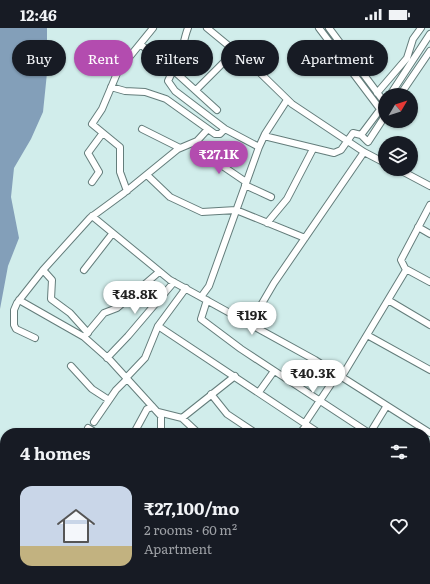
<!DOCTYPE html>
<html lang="en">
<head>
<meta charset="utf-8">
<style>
	:root { --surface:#171b24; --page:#20242c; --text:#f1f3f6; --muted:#9ea1a6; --accent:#b34caf }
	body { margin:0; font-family:Literata,serif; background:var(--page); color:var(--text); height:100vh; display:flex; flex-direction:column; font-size:15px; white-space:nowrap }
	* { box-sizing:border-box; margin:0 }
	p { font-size:13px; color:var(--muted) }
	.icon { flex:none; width:22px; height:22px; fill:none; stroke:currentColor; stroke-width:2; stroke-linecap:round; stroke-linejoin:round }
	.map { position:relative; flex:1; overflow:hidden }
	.sheet { position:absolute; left:0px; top:400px; width:430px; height:156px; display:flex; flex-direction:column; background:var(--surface); border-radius:16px 16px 0 0; box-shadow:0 1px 3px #0004 }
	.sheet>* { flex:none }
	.guide { position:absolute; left:12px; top:12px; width:406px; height:36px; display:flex; gap:8px }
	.needle { width:26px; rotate:51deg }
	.controls { position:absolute; left:378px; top:60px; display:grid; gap:8px }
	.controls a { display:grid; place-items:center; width:40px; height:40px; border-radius:50%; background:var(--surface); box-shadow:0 1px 3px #0004; font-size:20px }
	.price { position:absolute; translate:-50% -34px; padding:0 9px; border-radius:14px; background:#fff; color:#222; font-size:13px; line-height:26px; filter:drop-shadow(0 1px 2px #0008) }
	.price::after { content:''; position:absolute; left:50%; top:24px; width:12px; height:9px; margin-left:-6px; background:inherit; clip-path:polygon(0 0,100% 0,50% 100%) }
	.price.selected { background:var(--accent); color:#fff }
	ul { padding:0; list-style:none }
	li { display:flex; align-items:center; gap:12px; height:100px; padding:0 20px }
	li span { display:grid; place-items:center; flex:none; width:112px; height:80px; border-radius:12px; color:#555 }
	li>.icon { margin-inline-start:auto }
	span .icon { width:48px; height:48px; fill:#fffc; stroke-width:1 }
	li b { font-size:17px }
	h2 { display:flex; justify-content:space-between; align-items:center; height:48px; padding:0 20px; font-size:17px }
	.pill { padding:0 14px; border-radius:18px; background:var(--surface); box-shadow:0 1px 3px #0004; font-size:14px; line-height:36px }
	.pill.selected { background:var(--accent); color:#fff }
	.status { display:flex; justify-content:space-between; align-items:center; height:28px; padding:0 20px; background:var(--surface); direction:ltr }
	.status svg { height:11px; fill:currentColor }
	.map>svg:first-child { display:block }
</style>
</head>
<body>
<div class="status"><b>12:46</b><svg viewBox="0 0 49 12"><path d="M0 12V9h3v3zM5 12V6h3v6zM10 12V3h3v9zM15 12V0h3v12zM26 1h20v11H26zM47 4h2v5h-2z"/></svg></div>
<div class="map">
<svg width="430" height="556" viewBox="0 0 430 556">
	<rect width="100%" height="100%" fill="#d1edeb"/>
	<path fill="#839fb9" d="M0,0H47V45L43,84L31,111L14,140L11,169L19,210L8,238L0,281Z"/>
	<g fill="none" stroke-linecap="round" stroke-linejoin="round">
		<g stroke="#647d7b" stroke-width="8">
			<path id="minor" d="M207,0L252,37L292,76L364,124L385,135
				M319,0L380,81
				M329,0L385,75
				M140,16L173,42L217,82
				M173,42L168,53L175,63L225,101L259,119
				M174,43C183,29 182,15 188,0
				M111,59L125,63L145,64L166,71L215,106H220L225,101
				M196,62L235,23
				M377,65L407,30L413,11L421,0
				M390,67L430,6
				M400,67L430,23
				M142,101L180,120
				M361,107L382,79
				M264,108L334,125L341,122L353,105L361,107L368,114L385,88
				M202,124L246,154
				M398,141L430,158
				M147,147L170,169L202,184L236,182L305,210
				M92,154L99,144L88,125L102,106
				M245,157L271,169
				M127,163L120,144V119L92,96L102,81L118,43L153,0
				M92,188L170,252L315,332L430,405
				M267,195L287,171L313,121
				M418,199L430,206
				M406,241L430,254
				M43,242L52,252L51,271L70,285L88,305
				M84,242L112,206
				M201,269L209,258L259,119L265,106L287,72
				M19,272L84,309L110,332L161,388V405
				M207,272L201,291L241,321L369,405
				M388,272L430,297
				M250,296L274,255L364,124
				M158,298L319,405
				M367,307L430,342
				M84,309L104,285L117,280L159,244
				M35,310L16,301L14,297V282L17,275L43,242L90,190L124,165L178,121L197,113L208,101
				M107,330L128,308L174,254
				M71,338L92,361L109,372
				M126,350L145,330L158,298L186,260
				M341,350L406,242L401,232L430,177
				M259,364L274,343
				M211,366L227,386L254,404
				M158,384L182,390L198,405
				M182,390L235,348
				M94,394L116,362L127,351
				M305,395L337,347
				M88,400L96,405
				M134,405L147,381L153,379
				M300,405L307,397
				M370,405L386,379
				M425,435L430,427
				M425,438L430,441
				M425,475L430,478
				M425,516L430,513
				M425,538L430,542
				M0,541L5,540
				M185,551L187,556
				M229,551L232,556
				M321,551L326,556
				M79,556L80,551
				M203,556L206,551
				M374,556L378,551"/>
		</g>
		<use href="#minor" stroke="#fff" stroke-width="6"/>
	</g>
</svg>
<div class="controls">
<a><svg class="needle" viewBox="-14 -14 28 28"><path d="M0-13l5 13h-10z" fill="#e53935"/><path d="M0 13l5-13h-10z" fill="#9ea1a6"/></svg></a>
<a><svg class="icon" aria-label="layers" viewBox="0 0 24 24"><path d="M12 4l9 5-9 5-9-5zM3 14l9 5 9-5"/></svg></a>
</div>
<b class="price selected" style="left:219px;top:147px">₹27.1K</b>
<b class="price" style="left:135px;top:287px">₹48.8K</b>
<b class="price" style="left:252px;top:308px">₹19K</b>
<b class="price" style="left:313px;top:366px">₹40.3K</b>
<div class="guide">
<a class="pill">Buy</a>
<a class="pill selected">Rent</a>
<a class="pill">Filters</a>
<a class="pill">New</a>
<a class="pill">Apartment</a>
</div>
<section class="sheet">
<h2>4 homes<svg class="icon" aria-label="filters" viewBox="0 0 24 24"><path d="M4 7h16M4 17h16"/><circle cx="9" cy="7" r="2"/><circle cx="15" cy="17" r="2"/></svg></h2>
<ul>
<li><span style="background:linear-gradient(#c9d6e8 75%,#c2b280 0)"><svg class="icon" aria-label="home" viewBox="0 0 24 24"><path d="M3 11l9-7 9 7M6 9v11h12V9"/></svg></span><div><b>₹27,100/mo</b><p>2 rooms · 60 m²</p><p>Apartment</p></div><svg class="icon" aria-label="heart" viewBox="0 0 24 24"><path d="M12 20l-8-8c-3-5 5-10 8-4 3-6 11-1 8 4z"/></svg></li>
</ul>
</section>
</div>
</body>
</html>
